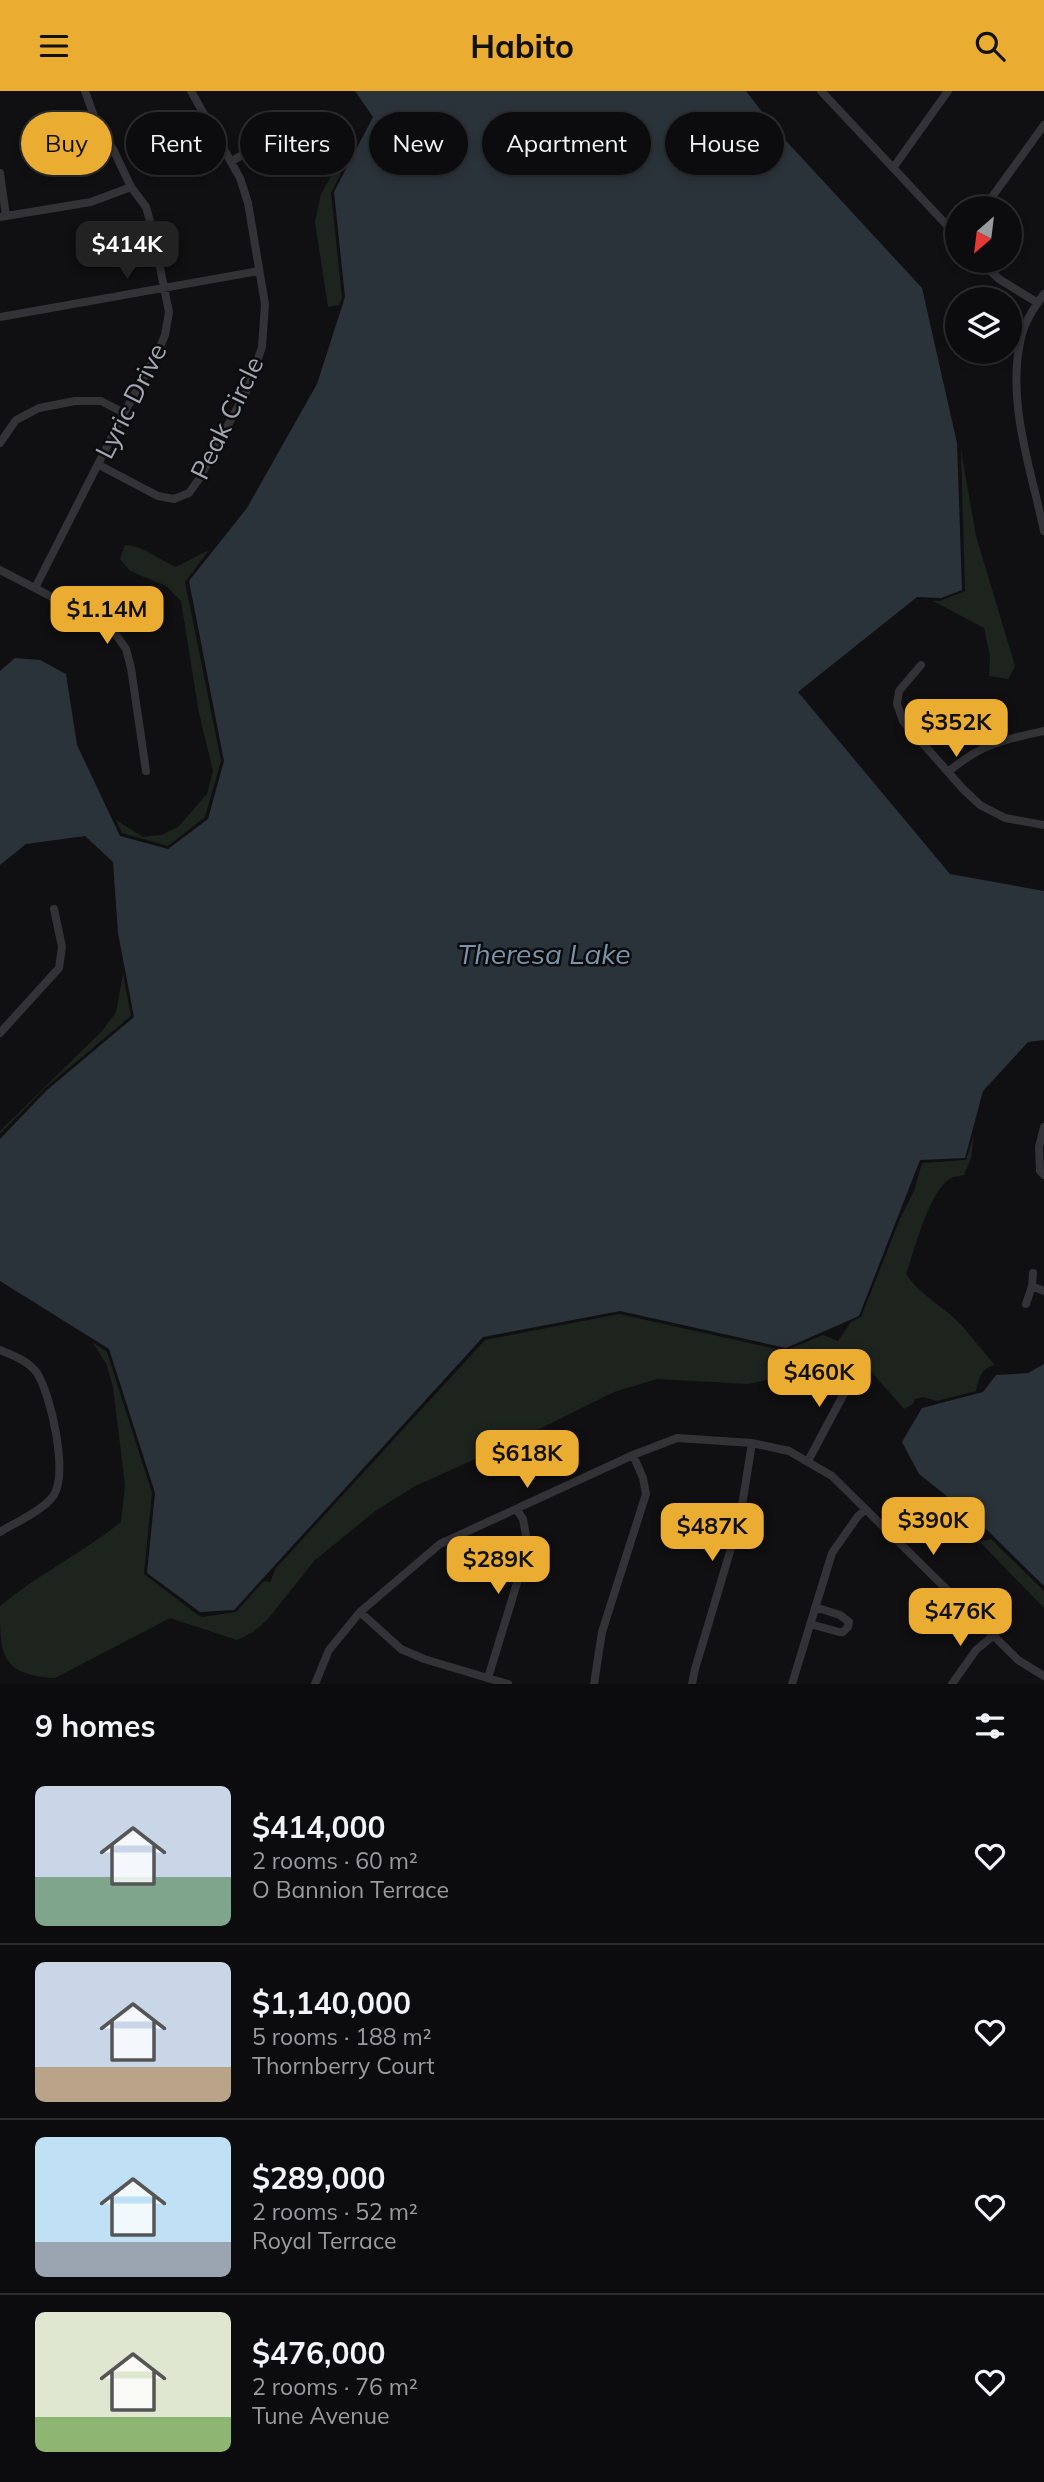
<!DOCTYPE html>
<html lang="en">
<head>
<meta charset="utf-8">
<style>
	:root { --surface:#0c0c0e; --page:#151517; --text:#f1f3f6; --muted:#9a9b9e; --line:#2c2c2e; --accent:#eaac31 }
	body { margin:0; font-family:Mulish,sans-serif; background:var(--page); color:var(--text); height:100vh; display:flex; flex-direction:column; font-size:26px; white-space:nowrap }
	* { box-sizing:border-box; margin:0 }
	p { font-size:23px; color:var(--muted) }
	.icon { flex:none; width:38px; height:38px; fill:none; stroke:currentColor; stroke-width:2; stroke-linecap:round; stroke-linejoin:round }
	.map { position:relative; height:1593px; overflow:hidden }
	.sheet { display:flex; flex-direction:column; background:var(--surface); flex:1 }
	.sheet>* { flex:none }
	.banner { position:absolute; left:21px; top:21px; width:1003px; height:63px; display:flex; gap:14px }
	.needle { width:46px; rotate:208deg }
	.fabs { position:absolute; left:945px; top:105px; display:grid; gap:14px }
	.fabs a { display:grid; place-items:center; width:77px; height:77px; border-radius:50%; background:var(--surface); box-shadow:0 4px 10px #0003,0 0 0 2px var(--line); font-size:35px }
	.price { position:absolute; translate:-50% -60px; padding:0 16px; border-radius:14px; background:var(--accent); color:#111; font-size:23px; line-height:46px; filter:drop-shadow(0 2px 4px #0008) }
	.price::after { content:''; position:absolute; left:50%; top:42px; width:21px; height:16px; margin-left:-10px; background:inherit; clip-path:polygon(0 0,100% 0,50% 100%) }
	.price.on { background:#222; color:#fff }
	ul { padding:0; list-style:none }
	li { display:flex; align-items:center; gap:21px; height:175px; padding:0 35px }
	li+li { border-top:2px solid var(--line) }
	li span { display:grid; place-items:center; flex:none; width:196px; height:140px; border-radius:10px; color:#555 }
	li>.icon { margin-inline-start:auto }
	span .icon { width:84px; height:84px; fill:#fffc; stroke-width:1 }
	li b { font-size:30px }
	h2 { display:flex; justify-content:space-between; align-items:center; height:84px; padding:0 35px; font-size:30px }
	.tag { padding:0 24px; border-radius:32px; background:var(--surface); box-shadow:0 4px 10px #0003,0 0 0 2px var(--line); font-size:24px; line-height:63px }
	.tag.on { background:var(--accent); color:#111 }
	header { display:flex; justify-content:space-between; align-items:center; height:91px; padding:0 35px; background:var(--accent); color:#111; font-size:32px; font-weight:700 }
	.map>svg:first-child { display:block }
</style>
</head>
<body>
<header><svg class="icon" aria-label="menu" viewBox="0 0 24 24"><path d="M4 6h16M4 12h16M4 18h16"/></svg>Habito<svg class="icon" aria-label="search" viewBox="0 0 24 24"><circle cx="10" cy="10" r="6"/><path d="M15 15l6 6"/></svg></header>
<div class="map">
<svg width="1044" height="1593" viewBox="0 0 1044 1593">
	<rect width="100%" height="100%" fill="#101012"/>
	<path fill="#1d241e" d="M344,62L350,64L331,102L342,206L339,214L328,216L315,131L321,103Z
		M961,359L976,445L1015,575L1008,588L989,585L990,564L984,537L933,510H940L965,500Z
		M125,454C143,454 159,469 176,476L209,459L185,491L221,670L205,726L168,755L122,742L116,729L143,746L161,744L178,736L207,703L213,680L199,622L181,510L166,495L130,480L120,468Z
		M123,883L131,925L45,997L0,1043V1040L102,940L116,921Z
		M974,1044L971,1067L964,1084C960,1085 956,1085 953,1086C929,1097 915,1159 906,1183C919,1203 938,1212 955,1228C968,1240 982,1260 995,1274C981,1277 979,1287 976,1300L937,1310L923,1306L915,1308L913,1313L904,1318L869,1278L845,1267L810,1257L768,1289L748,1293L657,1288L614,1301L509,1353L415,1395L374,1421L314,1470L268,1528L253,1541L237,1549L170,1527L55,1587C0,1584 0,1563 0,1515C38,1483 83,1462 121,1431L125,1394L113,1296L106,1272L92,1251L107,1261L152,1402L144,1483L198,1524L202,1526L236,1521L264,1490L270,1491L276,1477L485,1249L619,1223L785,1260L823,1244L838,1250L851,1231L861,1226L900,1128L914,1100L922,1072L966,1069Z
		M991,1448L1044,1500V1517L980,1451Z"/>
	<path fill="#2b333a" d="M355,0H746L776,39L922,197L957,352L962,499L941,507L917,506L798,601L950,783L1044,800V949L1028,951L983,1000L965,1067L920,1069L859,1225L786,1257L620,1220L483,1246L234,1519L200,1521L147,1482L155,1402L109,1258L0,1190V1048L47,999L134,926L118,842L113,771L85,745L26,753L0,774V580L15,567L40,569L66,583L77,654L120,745L168,758L208,728L224,670L189,490L247,417L317,293L345,206L334,101L373,26Z
		M1044,1273V1495L977,1429L919,1383L902,1351L922,1317L983,1301L996,1284L1028,1282Z"/>
	<g fill="none" stroke-linecap="round" stroke-linejoin="round">
		<path stroke="#323237" stroke-width="8" d="M821,0L957,145
			M232,70L280,42
			M893,77L948,0
			M0,82L6,125
			M984,117L1044,34
			M0,126L91,111L131,96
			M980,170L999,188L1038,212
			M1044,203C1035,215 1024,232 1021,247C1006,310 1031,378 1044,440
			M0,226L259,180
			M0,352L16,329L39,317L75,310H101L124,322
			M99,374L158,405L174,408L189,402L199,388L248,297L262,256L265,213L248,112L240,87L191,0
			M0,479L102,532L117,545L126,558L131,577L146,680
			M35,497L124,322L158,261L165,244L169,221L152,137L146,116L131,96L113,58L100,42L85,0
			M921,574L899,600L897,613L903,630L963,698L980,714L1005,727L1044,734
			M948,681C981,653 1002,649 1044,640
			M0,942L59,877L62,856L54,818
			M1044,1036L1039,1056L1040,1080L1044,1084
			M1032,1195L1044,1200
			M1026,1213L1032,1195L1033,1182
			M0,1259C12,1264 29,1270 37,1282C51,1304 68,1380 54,1404C45,1418 15,1432 0,1441
			M808,1370L856,1280
			M360,1521L401,1558L424,1568L508,1593
			M810,1533L839,1541H843L848,1536L849,1531L840,1524L815,1516
			M488,1587L528,1456L523,1428L517,1419
			M315,1593L329,1559L360,1521L440,1453L633,1364L677,1347L752,1352L789,1360L832,1385L1018,1569L1044,1585
			M594,1593L602,1541L646,1403L643,1387L633,1364
			M692,1593L695,1578L740,1427L752,1352
			M792,1593L832,1462L858,1425L865,1419
			M952,1593L976,1559L993,1545"/>
	</g>
	<g text-anchor="middle" stroke-width="5" stroke-linejoin="round" paint-order="stroke">
		<g font-size="26" fill="#a2a7b2" stroke="#0c0b0d">
			<text transform="translate(131 310) rotate(-63)" y="9">Lyric Drive</text>
			<text transform="translate(227 327) rotate(-64)" y="9">Peak Circle</text>
		</g>
		<g font-size="28" font-style="italic" fill="#7a94ac" stroke="#0c0b0d">
			<text x="544" y="873">Theresa Lake</text>
		</g>
	</g>
</svg>
<div class="fabs">
<a><svg class="needle" viewBox="-14 -14 28 28"><path d="M0-13l5 13h-10z" fill="#e53935"/><path d="M0 13l5-13h-10z" fill="#9a9b9e"/></svg></a>
<a><svg class="icon" aria-label="layers" viewBox="0 0 24 24"><path d="M12 4l9 5-9 5-9-5zM3 14l9 5 9-5"/></svg></a>
</div>
<b class="price on" style="left:127px;top:190px">$414K</b>
<b class="price" style="left:107px;top:555px">$1.14M</b>
<b class="price" style="left:956px;top:668px">$352K</b>
<b class="price" style="left:819px;top:1318px">$460K</b>
<b class="price" style="left:527px;top:1399px">$618K</b>
<b class="price" style="left:933px;top:1466px">$390K</b>
<b class="price" style="left:712px;top:1472px">$487K</b>
<b class="price" style="left:498px;top:1505px">$289K</b>
<b class="price" style="left:960px;top:1557px">$476K</b>
<div class="banner">
<a class="tag on">Buy</a>
<a class="tag">Rent</a>
<a class="tag">Filters</a>
<a class="tag">New</a>
<a class="tag">Apartment</a>
<a class="tag">House</a>
</div>
</div>
<section class="sheet">
<h2>9 homes<svg class="icon" aria-label="filters" viewBox="0 0 24 24"><path d="M4 7h16M4 17h16"/><circle cx="9" cy="7" r="2"/><circle cx="15" cy="17" r="2"/></svg></h2>
<ul>
<li><span style="background:linear-gradient(#c9d6e8 65%,#7fa58c 0)"><svg class="icon" aria-label="home" viewBox="0 0 24 24"><path d="M3 11l9-7 9 7M6 9v11h12V9"/></svg></span><div><b>$414,000</b><p>2 rooms · 60 m²</p><p>O Bannion Terrace</p></div><svg class="icon" aria-label="heart" viewBox="0 0 24 24"><path d="M12 20l-8-8c-3-5 5-10 8-4 3-6 11-1 8 4z"/></svg></li>
<li><span style="background:linear-gradient(#c9d6e8 75%,#b9a48a 0)"><svg class="icon" aria-label="home" viewBox="0 0 24 24"><path d="M3 11l9-7 9 7M6 9v11h12V9"/></svg></span><div><b>$1,140,000</b><p>5 rooms · 188 m²</p><p>Thornberry Court</p></div><svg class="icon" aria-label="heart" viewBox="0 0 24 24"><path d="M12 20l-8-8c-3-5 5-10 8-4 3-6 11-1 8 4z"/></svg></li>
<li><span style="background:linear-gradient(#bfe0f5 75%,#9aa5b1 0)"><svg class="icon" aria-label="home" viewBox="0 0 24 24"><path d="M3 11l9-7 9 7M6 9v11h12V9"/></svg></span><div><b>$289,000</b><p>2 rooms · 52 m²</p><p>Royal Terrace</p></div><svg class="icon" aria-label="heart" viewBox="0 0 24 24"><path d="M12 20l-8-8c-3-5 5-10 8-4 3-6 11-1 8 4z"/></svg></li>
<li><span style="background:linear-gradient(#dfe7d0 75%,#8fb573 0)"><svg class="icon" aria-label="home" viewBox="0 0 24 24"><path d="M3 11l9-7 9 7M6 9v11h12V9"/></svg></span><div><b>$476,000</b><p>2 rooms · 76 m²</p><p>Tune Avenue</p></div><svg class="icon" aria-label="heart" viewBox="0 0 24 24"><path d="M12 20l-8-8c-3-5 5-10 8-4 3-6 11-1 8 4z"/></svg></li>
</ul>
</section>
</body>
</html>
